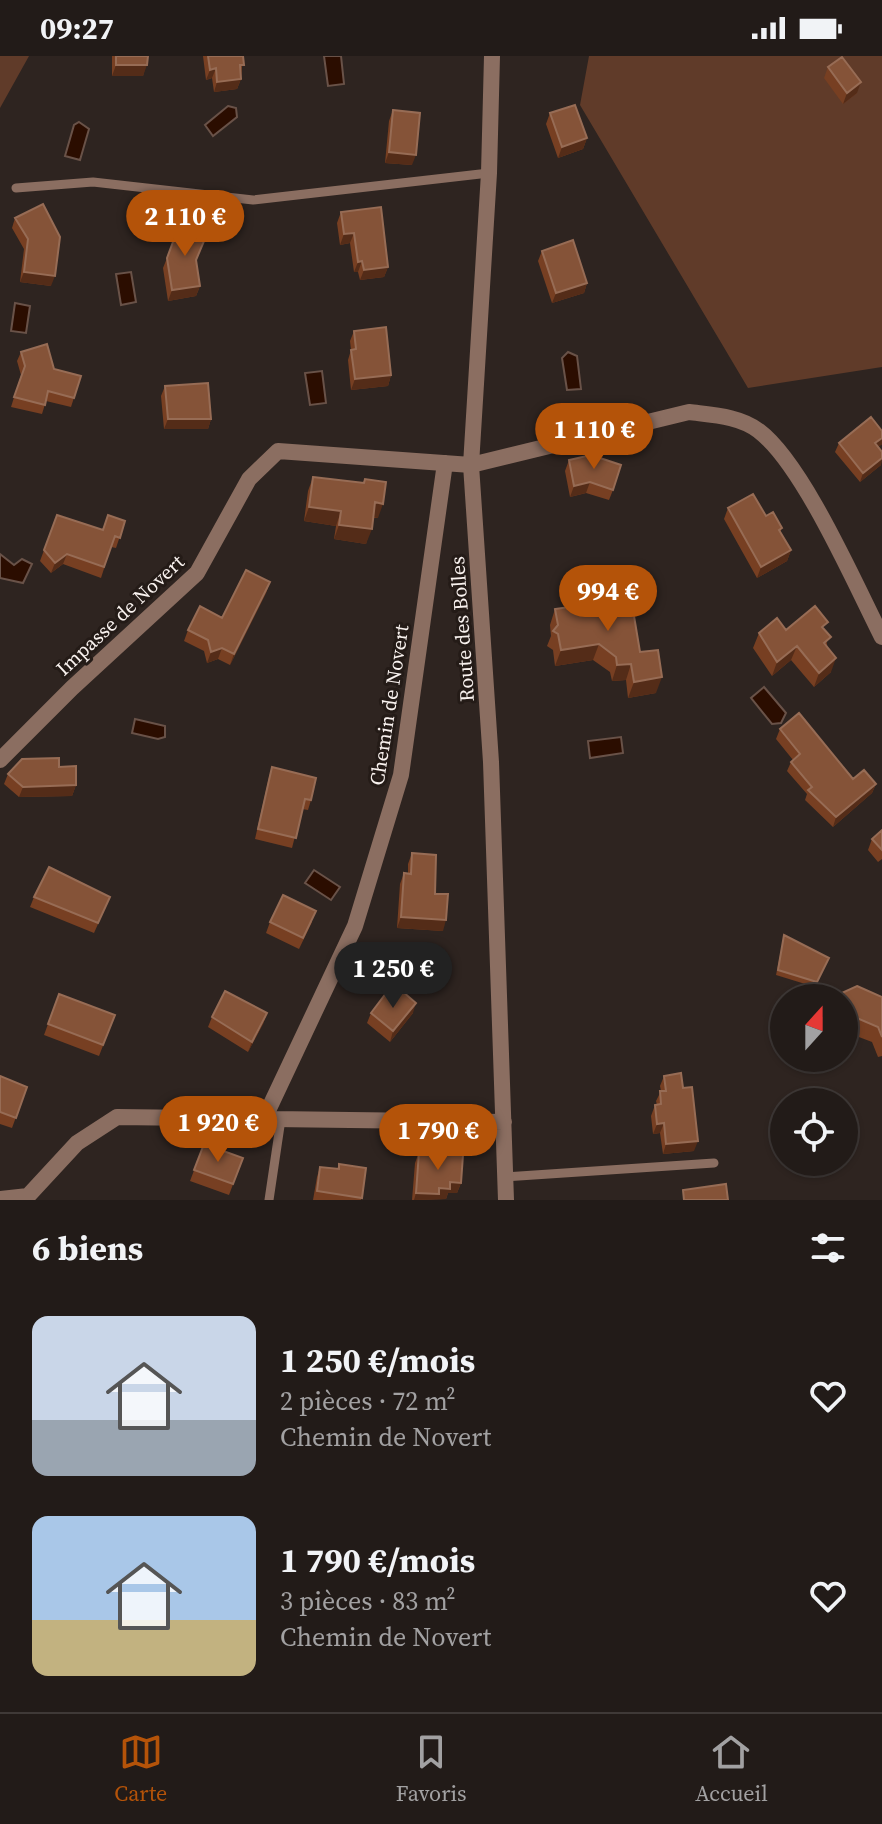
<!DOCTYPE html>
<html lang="fr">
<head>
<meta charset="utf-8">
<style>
	:root { --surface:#221b18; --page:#2a2421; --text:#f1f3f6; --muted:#a2a1a2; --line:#3f3937; --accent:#b45309 }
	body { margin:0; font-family:"Source Serif 4",serif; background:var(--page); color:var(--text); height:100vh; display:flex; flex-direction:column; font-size:30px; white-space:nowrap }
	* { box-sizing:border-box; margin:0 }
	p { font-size:26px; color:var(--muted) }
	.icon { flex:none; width:44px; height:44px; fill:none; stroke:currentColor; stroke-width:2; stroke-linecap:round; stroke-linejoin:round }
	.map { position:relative; height:1144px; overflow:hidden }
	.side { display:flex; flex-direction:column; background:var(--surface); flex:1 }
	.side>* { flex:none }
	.needle { width:52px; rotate:21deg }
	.tools { position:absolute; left:770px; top:928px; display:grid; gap:16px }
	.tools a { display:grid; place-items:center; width:88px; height:88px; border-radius:50%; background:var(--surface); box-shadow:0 2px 6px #0004,0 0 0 2px var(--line); font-size:40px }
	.price { position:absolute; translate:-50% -68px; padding:0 18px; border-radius:28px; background:var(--accent); color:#fff; font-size:26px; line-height:52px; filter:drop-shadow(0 2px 4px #0008) }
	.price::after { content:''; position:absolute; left:50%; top:48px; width:24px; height:18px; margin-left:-12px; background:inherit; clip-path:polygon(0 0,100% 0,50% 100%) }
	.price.current { background:#222; color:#fff }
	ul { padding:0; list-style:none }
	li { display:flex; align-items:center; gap:24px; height:200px; padding:0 32px }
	li span { display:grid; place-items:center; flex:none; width:224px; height:160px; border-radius:16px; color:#555 }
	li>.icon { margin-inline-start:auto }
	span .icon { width:96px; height:96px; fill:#fffc; stroke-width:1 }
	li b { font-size:34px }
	h2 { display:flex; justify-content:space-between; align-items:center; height:96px; padding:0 32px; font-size:34px }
	.status { display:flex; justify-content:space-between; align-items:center; height:56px; padding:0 40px; background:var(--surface); direction:ltr }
	.status svg { height:22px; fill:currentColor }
	.dock { display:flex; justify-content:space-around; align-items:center; height:112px; border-top:2px solid var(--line); background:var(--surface); font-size:22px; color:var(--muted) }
	.dock a { display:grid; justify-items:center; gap:4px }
	.dock .current { color:var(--accent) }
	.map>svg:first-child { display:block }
</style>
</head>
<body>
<div class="status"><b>09:27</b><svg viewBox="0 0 49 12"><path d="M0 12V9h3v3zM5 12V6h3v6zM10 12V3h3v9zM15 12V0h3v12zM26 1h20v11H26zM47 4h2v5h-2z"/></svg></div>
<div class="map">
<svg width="882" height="1144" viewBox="0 0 882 1144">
	<rect width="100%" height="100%" fill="#2e2420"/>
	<path fill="#603b29" d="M0,0H29L0,52Z
		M589,0H882V311L748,332L580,49Z"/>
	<path fill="#2b0d00" stroke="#695248" stroke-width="2" d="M324,0H341L344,28L328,30Z
		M228,50L236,52L237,61L213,80L205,69Z
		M79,66L89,73L80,104L65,100L74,69Z
		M131,216L136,246L121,249L116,218Z
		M15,247L30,250L26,277L11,275Z
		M568,296L577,300L581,333L567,334L562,302Z
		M322,315L326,347L310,349L305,317Z
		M0,498L14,509L22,503L32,508L23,527L0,522Z
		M764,631L786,657L781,667L772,668L751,642Z
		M135,663L165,670V681L158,683L132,677Z
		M621,681L623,697L590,702L588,685Z
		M314,814L340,831L331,844L305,827Z
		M392,894L423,896L422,911L391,909Z"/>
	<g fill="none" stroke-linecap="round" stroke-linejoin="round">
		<path stroke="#8b6e61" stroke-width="9" d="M16,132L93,126L253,144L489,117
			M505,1121L714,1107
			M269,1144L281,1063"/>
		<path stroke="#8b6e61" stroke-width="16" d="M492,0L489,117L471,409L491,706L506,1144
			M0,704L72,632L197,517L249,423L278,395L471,409L689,356C712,359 740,360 759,375C803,408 856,530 882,581
			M264,1063L355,870L401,719L445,407
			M0,1143L28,1140L77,1087L117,1061L504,1066"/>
	</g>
	<path fill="#773f22" d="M112,0H148L143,20H112Z
		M203,0H243L241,23L237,33L214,36L212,22L206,24Z
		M828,11L857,37L843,48L824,22Z
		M393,54L412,109L385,107L389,65Z
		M550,57L587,82L583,93L558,102L546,68Z
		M43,148L51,230L20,226L24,193L12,172L15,162Z
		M341,156L388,211L384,221L360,224L358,216H354L350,187L340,189L337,167Z
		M542,195L587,227L584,237L552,247L538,205Z
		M167,202L196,205L200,230L196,240L168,245L163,212Z
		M354,275L391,319L388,330L351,334L348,304L351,294L350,285Z
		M21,296L54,313L81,320L71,351L46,345L42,358L11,351L21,319L17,305Z
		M165,330L211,363L208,373H164L161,340Z
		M839,387L882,388L878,391L882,396L881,409L860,426L835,396Z
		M569,404L613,434L609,444L586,437L570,441L565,415Z
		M313,421L363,427L365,423L378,462H373L366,488L334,483L336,470L304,465L308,435Z
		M728,452L766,460L782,472L780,476L791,494L787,505L757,522L724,463Z
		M57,459L103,474L125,465L116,492L111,491L101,522L63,508L51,517L40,505Z
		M270,526L266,537L230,609L218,603L207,607L204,595L184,585L188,574L222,562Z
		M604,540L640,596L656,637L628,642L626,624L612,625L610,616L593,604L555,610L553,594L547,590L551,580L550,569L555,553L602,546Z
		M786,574H825L831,616L814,631L791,604L772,620L753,592L759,577Z
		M780,673L853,723L876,728L872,737L833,771L805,744L807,738L787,715L791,706L793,704L776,683Z
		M59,711L76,729L72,740L19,741L4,728L8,718Z
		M272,711L311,744L308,754L302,753L292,792L255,783L269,721Z
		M882,774V803L878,806L868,794L872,783Z
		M412,797L435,838L443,875L397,872L400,828L404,817L408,818V808Z
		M34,841H110L94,877L30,851Z
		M270,866H312L299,893L266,877Z
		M784,879L829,902L815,931L776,919Z
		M59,938L115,959L99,1000L44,979Z
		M882,941V1000L878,1001L872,986L851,978L844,981V942Z
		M396,943L413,957L390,986L367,967L371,957Z
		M267,957L263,968L248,996L208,971L212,961Z
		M0,1020L27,1031L12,1072L0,1068Z
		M664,1020L683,1032L694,1095L663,1098L660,1077L653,1078L651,1060L655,1049H657L656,1045L661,1035L660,1030Z
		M204,1088L243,1102L229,1139L190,1125Z
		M419,1096L461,1127L457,1137H448L446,1143L412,1144L415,1107Z
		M339,1108L366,1112L361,1144H313L317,1121L320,1111L337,1113Z"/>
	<path fill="#542c18" d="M116,9H147L143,20H112Z
		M216,12L212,22L206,24L210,14Z
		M241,23L237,33L214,36L217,26Z
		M861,26L857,37L843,48L847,37Z
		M587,82L583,93L558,102L562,91Z
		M389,96L416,99L412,109L385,107Z
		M354,177L350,187L340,189L344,178Z
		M362,205L358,216H354L358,206Z
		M388,211L384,221L360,224L364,214Z
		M24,216L55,220L51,230L20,226Z
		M587,227L584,237L552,247L556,237Z
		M200,230L196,240L168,245L172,234Z
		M391,319L388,330L351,334L355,323Z
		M168,363H211L208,373H164Z
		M882,382V388L871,397L875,387Z
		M882,402L881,409L860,426L863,417Z
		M590,426L586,437L570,441L574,430Z
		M375,446L383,448L378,462L370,461Z
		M309,451L341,455L336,470L304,465Z
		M339,469L372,473L366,488L334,483Z
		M791,494L787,505L757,522L761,511Z
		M67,498L63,508L51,517L55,507Z
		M270,526L266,537L230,609L234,598Z
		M599,588L593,604L555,610L561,594Z
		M797,590L791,604L772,620L777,606Z
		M222,592L218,603L207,607L211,596Z
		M836,602L831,616L814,631L819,617Z
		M631,608L626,624L612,625L617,609Z
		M662,621L656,637L628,642L634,626Z
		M876,728L872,737L833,771L836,761Z
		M76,729L72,740L19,741L23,731Z
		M401,861L446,864L443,875L397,872Z
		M416,947L413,957L390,986L393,975Z
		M267,957L263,968L248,996L252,986Z
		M857,962L851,978L844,981V967Z
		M664,1067L660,1077L653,1078L657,1068Z
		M698,1085L694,1095L663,1098L666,1088Z
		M450,1126L461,1127L457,1137H448L446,1143L414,1144L416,1137L439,1132Z"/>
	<path fill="#855338" stroke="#976c55" stroke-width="2" d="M116,0H148L147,9H116Z
		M208,0H243L244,9H240L241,23L217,26L216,12L210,14Z
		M842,1L861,26L847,37L828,11Z
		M575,49L587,82L562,91L550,57Z
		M393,54L420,57L416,99L389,96Z
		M43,148L60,181L55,220L24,216L28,183L15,162Z
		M381,151L388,211L364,214L362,205L358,206L354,177L344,178L341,156Z
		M180,167L207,178L196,204L200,230L172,234L167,202Z
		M573,184L587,227L556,237L542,195Z
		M386,271L391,319L355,323L351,294L356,293L354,275Z
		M47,288L54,313L81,320L74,342L48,335L45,349L14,341L25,310L21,296Z
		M208,327L211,363H168L165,330Z
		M871,361L882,375V382L875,387L882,396V402L863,417L839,387Z
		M591,399L621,409L613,434L590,426L574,430L569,404Z
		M313,421L364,427L365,423L386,426L383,448L375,446L372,473L339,469L341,455L309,451Z
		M753,438L766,460L773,456L782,472L779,474L791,494L761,511L728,452Z
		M57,459L103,474L108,459L125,465L120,482L115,480L104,511L67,498L55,507L44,494Z
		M246,514L270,526L234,598L222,592L211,596L208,584L188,574L200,550L222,562Z
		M630,536L640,596L658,594L662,621L634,626L631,608L617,609L616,601L599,588L561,594L558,578L553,575L558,569L555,553L569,551L573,545L579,549L605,546L604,540Z
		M815,550L828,566L822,571L831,581L824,587L836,602L819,617L797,590L777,606L759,577L777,562L786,574Z
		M799,657L853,723L864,714L876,728L836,761L808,734L812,731L791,706L800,698L780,673Z
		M59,702V711L76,710V729L23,731L8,718L22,703Z
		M272,711L316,722L311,744L305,743L296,782L258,773Z
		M882,774V794L872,783Z
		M412,797L436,799L435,838H448L446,864L401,861L404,817L411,818Z
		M49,811L110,841L98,867L34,841Z
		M283,839L316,855L303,882L270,866Z
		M784,879L829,902L817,926L778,914Z
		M857,930L882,941V981L878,971L857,962L844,967V942H831Z
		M225,935L267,957L252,986L212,961Z
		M402,935L416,947L393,975L371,957L387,936L396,943Z
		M59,938L115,959L103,989L48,968Z
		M681,1017L683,1032L692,1031L698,1085L666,1088L664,1067L657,1068L655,1049L661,1048L660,1035H666L664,1020Z
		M0,1020L27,1031L16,1062L0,1056Z
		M204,1088L243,1102L233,1128L194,1114Z
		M419,1096L463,1099L461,1127L450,1126V1133L439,1132V1138L416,1137Z
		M339,1108L366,1112L362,1142L317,1135L320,1111L339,1113Z
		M726,1128L728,1144H684L683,1134Z"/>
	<g text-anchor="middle" stroke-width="6" stroke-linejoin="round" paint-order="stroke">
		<g font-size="20" fill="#f9f2ef" stroke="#241b17">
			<text transform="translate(120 559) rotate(-43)" y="7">Impasse de Novert</text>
			<text transform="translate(462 573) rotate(-94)" y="7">Route des Bolles</text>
			<text transform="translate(389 649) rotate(-81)" y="7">Chemin de Novert</text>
		</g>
	</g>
</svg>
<div class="tools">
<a><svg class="needle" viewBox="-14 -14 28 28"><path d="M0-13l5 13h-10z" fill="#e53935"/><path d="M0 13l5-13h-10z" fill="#a2a1a2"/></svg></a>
<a><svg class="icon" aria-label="locate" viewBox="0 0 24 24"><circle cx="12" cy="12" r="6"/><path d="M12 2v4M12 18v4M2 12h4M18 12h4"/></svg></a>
</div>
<b class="price" style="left:185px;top:202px">2 110 €</b>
<b class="price" style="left:594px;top:415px">1 110 €</b>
<b class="price" style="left:608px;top:577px">994 €</b>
<b class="price current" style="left:393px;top:954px">1 250 €</b>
<b class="price" style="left:218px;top:1108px">1 920 €</b>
<b class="price" style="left:438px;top:1116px">1 790 €</b>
</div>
<section class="side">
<h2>6 biens<svg class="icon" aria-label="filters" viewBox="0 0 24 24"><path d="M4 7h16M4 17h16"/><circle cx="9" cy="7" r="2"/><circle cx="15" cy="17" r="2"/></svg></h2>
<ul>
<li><span style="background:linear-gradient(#c9d6e8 65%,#9aa5b1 0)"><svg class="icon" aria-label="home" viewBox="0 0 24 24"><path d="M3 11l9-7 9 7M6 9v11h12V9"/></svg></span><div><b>1 250 €/mois</b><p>2 pièces · 72 m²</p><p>Chemin de Novert</p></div><svg class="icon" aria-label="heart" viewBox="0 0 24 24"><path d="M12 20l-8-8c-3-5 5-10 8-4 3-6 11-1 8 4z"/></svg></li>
<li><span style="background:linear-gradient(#a9c7e8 65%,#c2b280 0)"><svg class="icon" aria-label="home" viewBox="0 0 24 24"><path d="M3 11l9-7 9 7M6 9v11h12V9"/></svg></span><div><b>1 790 €/mois</b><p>3 pièces · 83 m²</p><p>Chemin de Novert</p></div><svg class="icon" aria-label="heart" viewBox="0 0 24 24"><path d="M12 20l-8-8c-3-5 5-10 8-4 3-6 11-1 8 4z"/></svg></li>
</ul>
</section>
<nav class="dock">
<a class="current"><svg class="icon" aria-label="map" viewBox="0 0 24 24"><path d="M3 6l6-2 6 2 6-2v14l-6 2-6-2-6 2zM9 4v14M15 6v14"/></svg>Carte</a>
<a><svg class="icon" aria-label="saved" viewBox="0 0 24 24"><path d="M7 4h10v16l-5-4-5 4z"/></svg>Favoris</a>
<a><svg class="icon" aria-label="home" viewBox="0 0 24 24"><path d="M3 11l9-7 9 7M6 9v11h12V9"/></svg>Accueil</a>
</nav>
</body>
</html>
